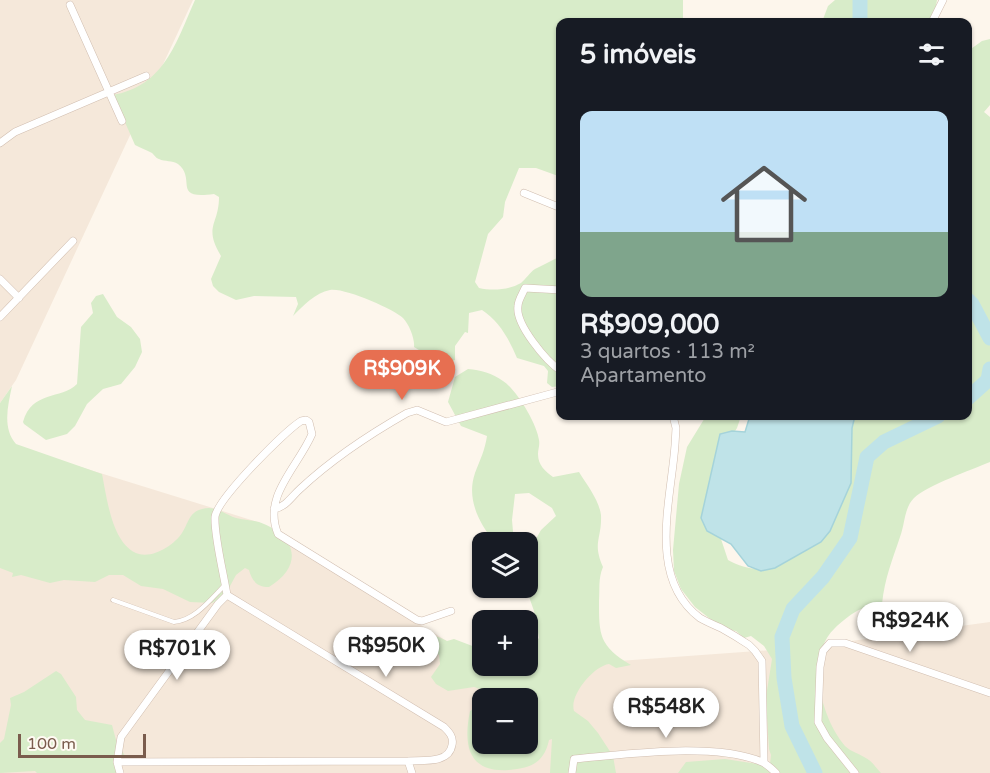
<!DOCTYPE html>
<html lang="pt">
<head>
<meta charset="utf-8">
<style>
	:root { --surface:#171b24; --page:#242831; --text:#f1f3f6; --muted:#9ea1a6; --line:#363941; --accent:#e76f51 }
	body { margin:0; font-family:"Varela Round",sans-serif; background:var(--page); color:var(--text); height:100vh; display:flex; flex-direction:column; font-size:22px; white-space:nowrap }
	* { box-sizing:border-box; margin:0 }
	p { font-size:20px; color:var(--muted) }
	.icon { flex:none; width:33px; height:33px; fill:none; stroke:currentColor; stroke-width:2; stroke-linecap:round; stroke-linejoin:round }
	.map { position:relative; flex:1; overflow:hidden }
	.panel { position:absolute; left:556px; top:18px; width:416px; height:402px; display:flex; flex-direction:column; background:var(--surface); border-radius:12px; box-shadow:0 2px 4px #0004 }
	.panel>* { flex:none }
	.buttons { position:absolute; left:472px; top:532px; display:grid; gap:12px }
	.buttons a { display:grid; place-items:center; width:66px; height:66px; border-radius:12px; background:var(--surface); box-shadow:0 2px 4px #0004; font-size:30px }
	.scale { position:absolute; left:18px; bottom:15px; width:128px; box-sizing:border-box; padding-left:6px; border:3px solid #7a5c4d; border-top:0; font-size:16px; line-height:21px; white-space:nowrap; color:#7a5c4d; -webkit-text-stroke:4px #fffaf3; paint-order:stroke }
	.price { position:absolute; translate:-50% -51px; padding:0 14px; border-radius:21px; background:#fff; color:#222; font-size:20px; line-height:39px; filter:drop-shadow(0 2px 3px #0008) }
	.price::after { content:''; position:absolute; left:50%; top:36px; width:18px; height:14px; margin-left:-9px; background:inherit; clip-path:polygon(0 0,100% 0,50% 100%) }
	.price.on { background:var(--accent); color:#fff }
	ul { padding:0; list-style:none }
	li { display:grid; align-content:center; gap:12px; height:318px; padding:0 24px }
	li+li { border-top:2px solid var(--line) }
	li span { display:grid; place-items:center; height:186px; border-radius:12px; color:#555 }
	li>.icon { margin-inline-start:auto }
	span .icon { width:108px; height:108px; fill:#fffc; stroke-width:1 }
	li b { font-size:26px }
	h2 { display:flex; justify-content:space-between; align-items:center; height:72px; padding:0 24px; font-size:26px }
	.map>svg:first-child { display:block }
</style>
</head>
<body>
<div class="map">
<svg width="990" height="773" viewBox="0 0 990 773">
	<rect width="100%" height="100%" fill="#fdf6ec"/>
	<path fill="#f5e8da" fill-rule="evenodd" d="M0,0H193L16,380L0,403Z
		M0,442L258,522L483,664V666L493,670L800,648L990,622V773H0ZM483,699H528V744H483Z"/>
	<path fill="#d8ecc9" d="M195,0H683V22H561V177L536,168H519L505,202L503,217L488,234L475,282L479,288C492,291 509,290 521,283C526,279 530,272 535,269C544,265 552,260 561,256V386L552,387L547,383L548,371L544,366L517,358C509,339 499,321 482,310L469,313L468,333L465,332L455,346V360L446,364H442L414,347C415,339 409,324 403,318C394,309 343,287 330,290C315,293 304,305 293,316L298,304L296,297L254,296L236,300L219,292L213,286L211,279L221,256C203,226 219,225 219,197L214,194C171,200 197,179 178,164C172,160 165,162 159,159C157,159 154,155 152,153C147,150 140,148 135,145L113,95C164,86 176,43 195,0Z
		M835,0H937L933,22H822L828,6Z
		M990,39V105L984,112L990,117V462C971,470 928,485 914,498C904,508 905,524 900,537C892,561 885,577 882,604C874,609 869,606 861,609C853,612 841,622 835,628C805,656 821,718 845,746C851,752 861,754 869,760C873,763 877,769 881,773H678L686,762L725,759L764,765L770,764L771,755L769,749L767,717L765,703L772,659L764,646L751,636L744,638L736,631L723,629L695,607L681,589L674,571L673,550L679,484L687,447L706,416H741L737,428L716,461L712,525L721,539L728,560C748,571 770,574 788,557L830,416H968V51L982,41Z
		M103,294L117,317L131,327L140,339L142,352L135,367L121,384L103,389L87,404L75,426L67,434L46,440L24,424L23,422C32,390 61,400 77,384L81,327L93,313L91,303L96,296Z
		M468,369C481,370 492,373 503,381C517,390 537,424 539,440C540,445 538,449 538,454C538,465 545,471 553,477L579,472C587,485 599,500 601,515C602,539 592,542 603,567C598,579 600,588 599,601C599,635 599,646 631,665L616,668L609,664C594,666 569,695 574,711L588,721L598,733L613,756L616,773H550L552,739L549,740C544,763 531,768 509,770C468,773 463,745 470,711L481,704L483,700V744H528V699H483L486,691L474,687L448,691L436,684L431,677L440,664L439,655L423,646C426,631 438,636 447,641L454,639L483,650V666H528V649L539,638L534,611L526,588H528V553L541,530L556,516L552,508L529,493L515,494L512,520L514,543H495C479,523 466,499 475,473C480,460 485,450 487,436L461,426L448,402L455,377Z
		M12,386C8,405 2,428 16,444L102,474C107,498 112,546 139,554C154,558 174,545 182,533C188,524 189,512 202,509C215,505 224,514 236,518C243,520 251,520 259,522C296,535 305,565 269,587C257,587 252,581 249,570L245,568L236,575L224,597L212,603L190,602L163,589L141,586L123,575H109L95,582L64,580L50,583L21,575L12,577L13,573L0,568V403Z
		M56,671L61,674L76,697L77,710L85,720L112,725L116,740L125,756L118,764L122,773H37L35,771L0,773V743L4,739L11,705L10,698L24,692Z"/>
	<path fill="#bfe3e8" stroke="#a5d3da" stroke-width="1.5" d="M748,416H855L852,428L851,483L830,531L821,542L775,568L761,571L748,566L731,544L707,531L701,518L720,434L732,431L745,432L749,419Z"/>
	<g fill="none" stroke-linecap="round" stroke-linejoin="round">
		<path stroke="#bfe3e8" stroke-width="15" d="M860,0V22
			M968,300L972,304L990,338
			M968,398L988,380L990,369
			M815,773L792,726L784,678L782,637L793,609L823,577L850,538L867,457L884,442L938,416"/>
		<g stroke="#d1beb0" stroke-width="5">
			<path id="lane" d="M113,600L174,622C195,620 210,600 224,586"/>
		</g>
		<g stroke="#d1beb0" stroke-width="8">
			<path id="street" d="M70,5L122,121
				M932,22L943,0
				M0,143L15,132L146,76
				M524,193L561,208
				M0,279L19,298
				M561,290L525,288C523,293 518,300 518,306C515,324 546,361 561,371
				M0,317L73,241
				M673,416L676,428L675,445C671,501 647,578 700,618C707,622 714,625 721,628C730,633 740,639 749,645L755,651L762,661L764,762
				M274,509C286,507 291,497 300,489C331,460 370,434 407,413L417,410L446,422L561,391
				M408,761L412,773
				M117,762L408,761C423,760 449,764 452,745C454,737 449,732 444,727L227,595C224,575 214,536 215,517C217,499 284,432 301,421L306,420L309,422L312,434C298,467 262,496 278,534L417,620L422,621L451,611
				M120,773L117,762L121,737L218,604L227,595
				M572,773L574,759C624,754 715,742 762,762C767,764 772,769 776,773
				M855,773L827,738L818,722L820,667L823,651L830,643H845L990,693"/>
		</g>
		<use href="#lane" stroke="#fff" stroke-width="4"/>
		<use href="#street" stroke="#fff" stroke-width="7"/>
	</g>
</svg>
<div class="buttons">
<a><svg class="icon" aria-label="layers" viewBox="0 0 24 24"><path d="M12 4l9 5-9 5-9-5zM3 14l9 5 9-5"/></svg></a>
<a>+</a>
<a>−</a>
</div>
<div class="scale">100 m</div>
<b class="price on" style="left:402px;top:401px">R$909K</b>
<b class="price" style="left:910px;top:653px">R$924K</b>
<b class="price" style="left:386px;top:678px">R$950K</b>
<b class="price" style="left:177px;top:681px">R$701K</b>
<b class="price" style="left:666px;top:739px">R$548K</b>
<section class="panel">
<h2>5 imóveis<svg class="icon" aria-label="filters" viewBox="0 0 24 24"><path d="M4 7h16M4 17h16"/><circle cx="9" cy="7" r="2"/><circle cx="15" cy="17" r="2"/></svg></h2>
<ul>
<li><span style="background:linear-gradient(#bfe0f5 65%,#7fa58c 0)"><svg class="icon" aria-label="home" viewBox="0 0 24 24"><path d="M3 11l9-7 9 7M6 9v11h12V9"/></svg></span><div><b>R$909,000</b><p>3 quartos · 113 m²</p><p>Apartamento</p></div></li>
</ul>
</section>
</div>
</body>
</html>
